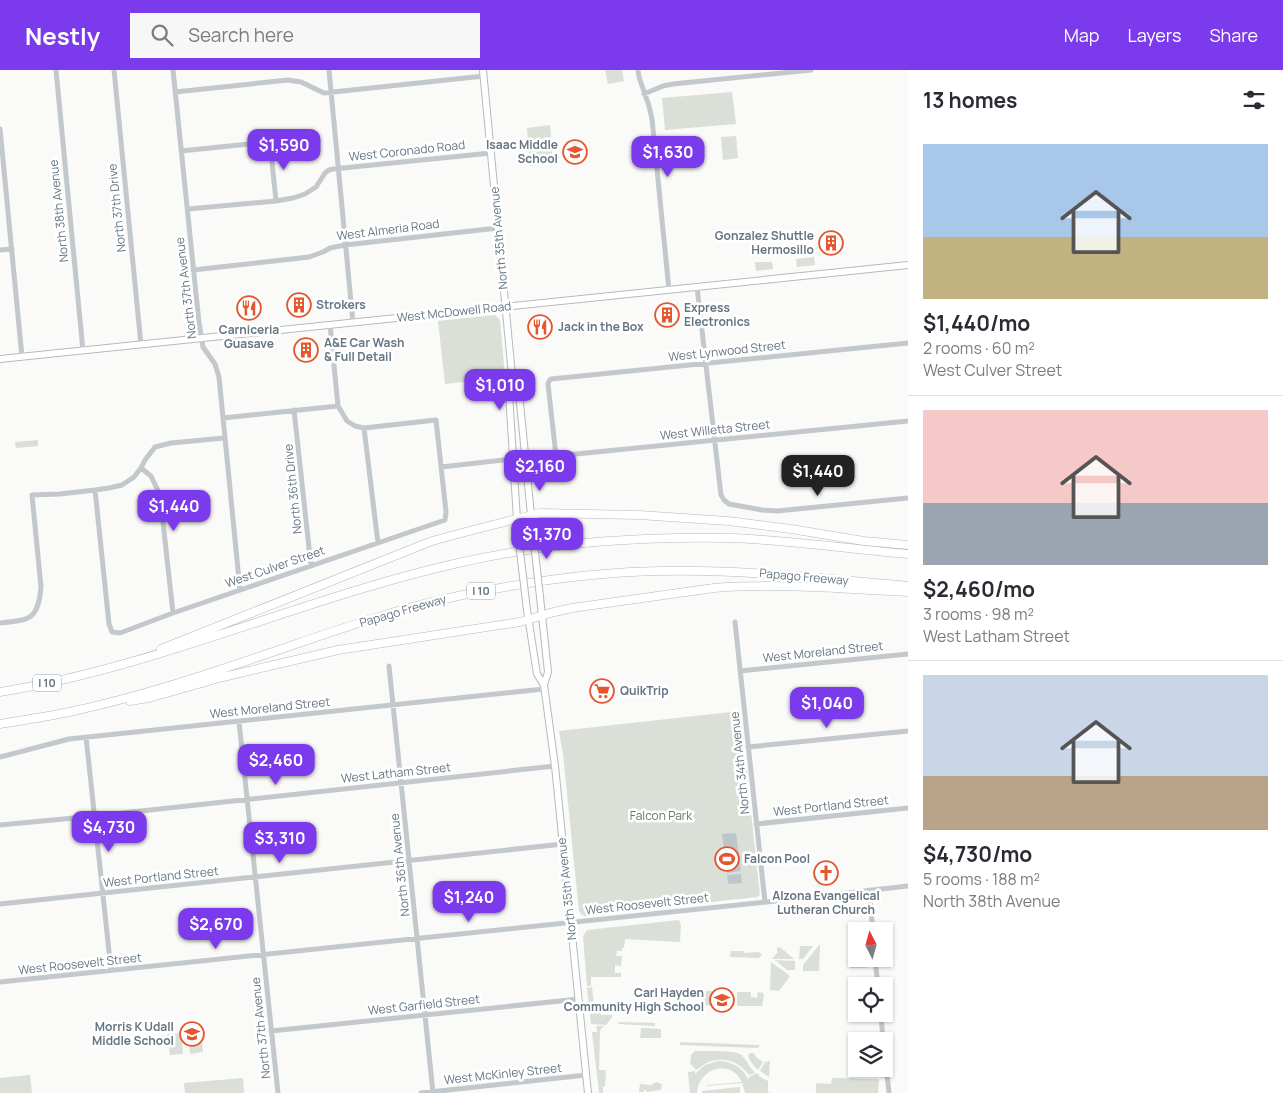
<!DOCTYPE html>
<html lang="en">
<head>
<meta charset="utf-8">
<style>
	:root { --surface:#fff; --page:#f7f7f7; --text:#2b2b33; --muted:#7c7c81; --line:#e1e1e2; --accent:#7c3aed }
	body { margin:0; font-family:Manrope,sans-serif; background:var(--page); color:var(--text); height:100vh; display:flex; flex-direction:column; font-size:19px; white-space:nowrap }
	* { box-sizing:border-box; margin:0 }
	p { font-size:16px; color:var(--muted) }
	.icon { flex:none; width:28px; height:28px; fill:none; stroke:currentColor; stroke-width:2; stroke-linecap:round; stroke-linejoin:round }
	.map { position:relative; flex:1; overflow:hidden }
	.drawer { display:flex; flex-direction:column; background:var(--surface); width:375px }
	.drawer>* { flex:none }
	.needle { width:32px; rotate:354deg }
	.controls { position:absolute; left:848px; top:852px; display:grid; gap:10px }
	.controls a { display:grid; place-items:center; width:45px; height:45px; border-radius:0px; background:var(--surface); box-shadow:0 1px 4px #0004; font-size:25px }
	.price { position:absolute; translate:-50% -42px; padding:0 11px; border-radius:10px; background:var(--accent); color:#fff; font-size:16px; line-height:32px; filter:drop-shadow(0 1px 2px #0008) }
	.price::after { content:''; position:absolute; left:50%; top:30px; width:15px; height:11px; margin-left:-8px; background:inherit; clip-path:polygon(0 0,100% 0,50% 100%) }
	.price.on { background:#222; color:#fff }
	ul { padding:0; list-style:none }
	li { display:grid; align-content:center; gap:10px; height:265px; padding:0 15px }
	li+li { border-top:1px solid var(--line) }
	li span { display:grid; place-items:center; height:155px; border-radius:0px; color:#555 }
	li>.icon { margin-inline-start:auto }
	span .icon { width:90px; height:90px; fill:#fffc; stroke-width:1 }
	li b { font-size:21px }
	h2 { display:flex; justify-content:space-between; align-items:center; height:60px; padding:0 15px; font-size:21px }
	header { display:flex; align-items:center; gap:30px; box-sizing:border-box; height:70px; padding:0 25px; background:var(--accent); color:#fff }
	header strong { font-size:24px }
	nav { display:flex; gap:28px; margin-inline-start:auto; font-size:18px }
	.search { width:350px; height:45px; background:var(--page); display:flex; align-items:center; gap:12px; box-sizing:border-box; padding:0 18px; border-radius:0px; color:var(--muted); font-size:19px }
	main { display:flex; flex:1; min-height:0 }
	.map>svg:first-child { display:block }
</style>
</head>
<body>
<header>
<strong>Nestly</strong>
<div class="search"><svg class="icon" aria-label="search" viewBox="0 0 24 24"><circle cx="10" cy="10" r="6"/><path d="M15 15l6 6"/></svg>Search here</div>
<nav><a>Map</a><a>Layers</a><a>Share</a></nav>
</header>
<main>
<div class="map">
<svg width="908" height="1023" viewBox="0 0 908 1023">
	<rect width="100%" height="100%" fill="#fafaf8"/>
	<path fill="#dadfd7" d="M605,0H622L624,11L608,14Z
		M732,22L736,54L665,60L662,28Z
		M550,55L553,93L530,96L527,58Z
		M736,66L738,88L723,90L721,67Z
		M814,187L815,195L797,197L796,189Z
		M755,192H772L773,199L756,201Z
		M495,245L500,250L505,307L445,314L438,251Z
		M38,370V376L16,378L15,372Z
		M740,641L760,825L757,827L585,846L582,845L579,841L563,684L559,661Z
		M679,850L681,855L680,872L625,869L624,878H622V881H617L616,886H622L621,896L615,895V903H621V907H591V916H587L583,866L587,860Z
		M850,873H856V889H866L867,898H850Z
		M820,874L819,901H803V895Z
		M800,876H813L803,889H799Z
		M780,877L794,889H795H772L778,882L777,881V878Z
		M731,881H743L744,883L759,882L762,885L759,888L730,887Z
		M775,890L795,891V900H787Z
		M771,892L790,906L779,921L770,920Z
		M592,917L594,934H596V940L601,941V945H611L613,946L606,955L591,954L587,918Z
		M702,921H715V926H721L722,921H731L730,937L703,935Z
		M737,922H751V927L757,928L758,922L763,923L764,926L762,936H738L737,935Z
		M619,952L655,953V956L618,954Z
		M596,956H604L600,960L599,1000H605L606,1001L605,1016L603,1017V1023H599L592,962H597Z
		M641,958L661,959V968H640Z
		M201,961L203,982L190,984L188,962Z
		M181,963L183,984L170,985L167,964Z
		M680,972L760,975L758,978L680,975Z
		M695,981C704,981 734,980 740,984C745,987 750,998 755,1003L749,1005C739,991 721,985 705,994C701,996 699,999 695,1000V998L693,997V995H690L691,985Z
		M750,983H754L756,987L763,992L758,1000C754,996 750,992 748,986Z
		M718,991C732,991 743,998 749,1010V1007L757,1003L760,1007L768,1011V1022L770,1023H745L742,1012V1013L707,1016V1015L742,1012C730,988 699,998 697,1023H690L688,1002L695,1001V1004L705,995Z
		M770,991L769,1007L760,1001L765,992Z
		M30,1005L32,1023H0V1008Z
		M243,1008L244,1023H185L184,1013Z
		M832,1008L879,1009L878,1023H816V1014L815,1013L831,1014Z
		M656,1012L662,1014L661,1019L660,1020L646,1022V1020H644V1022H639L640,1014L651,1015Z
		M740,1017V1023H702V1021Z"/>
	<path fill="#bbc7cb" d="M736,763L741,801L727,803L722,764Z
		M741,804L742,813L728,814L727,805Z"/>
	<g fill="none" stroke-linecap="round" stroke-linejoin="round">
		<g stroke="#b5babe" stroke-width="8">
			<path id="major" d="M483,0L512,305L509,324L518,465
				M0,289L908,195
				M512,307L519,323L532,455
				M540,527L548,602L544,615L555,696L588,1023
				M527,540L537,604L544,615"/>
		</g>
		<g stroke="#b4b9bd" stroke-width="9">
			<path id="highway" d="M161,579L432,471L473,460L540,443L639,445L728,451L791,459L864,471L908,475
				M0,622C157,597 303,528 458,493C546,473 641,466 731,468C790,470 849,479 908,484
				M130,631L149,628L223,607L338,580L520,552L550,543L572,538L714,518C779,513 843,519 908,522
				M0,654C23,650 46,647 69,642C121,631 171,616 222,599C300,574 377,543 458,526C525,512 593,502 661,501C744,499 826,509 908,516"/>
		</g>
		<path stroke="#c3c8cc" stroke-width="5" d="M56,0L83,281
			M114,0L141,275
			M173,0L199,253L203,277L215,294L219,307L240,520
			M329,0L353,253
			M638,0L639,7L649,36L652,49L669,220
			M175,22L288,10L301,12L324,23L484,6
			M644,24L663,16L673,14L811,0
			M0,59L22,287
			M181,81L259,73L270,74L272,92L276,131
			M188,139L276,131L293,128L305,124L316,117L325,103L329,100L333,99L491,83
			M0,180L12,179
			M193,200L309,187L323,182L330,178L345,175L498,158
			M697,217L719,408L721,425L724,430L729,434L762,440L777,441L908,428
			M294,340L311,496
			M223,348L338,336
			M364,358L378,473
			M525,382L532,386H556L908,351
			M556,386L548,314L549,311L551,309L908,273
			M441,397L513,389
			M141,398L151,406L160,425L173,543
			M95,420L109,554L112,562L120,563L173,543L445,450L446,442L436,350L364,358L355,356L347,351L338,336L330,255
			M735,552L765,832
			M0,553C30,550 38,550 41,517L32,425L60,424L95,420L109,418L122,415L134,407L141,398L145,390L155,377L171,373L224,368
			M389,596L433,1023
			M740,601L908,584
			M239,652L278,1023
			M86,667L111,900
			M748,677L908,661
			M0,687L69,669L544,619
			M756,754L908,738
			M0,755L95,746L555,696
			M869,820L873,861
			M0,834L563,774
			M875,889L878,916
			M0,912L776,831L908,816
			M881,944L883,971
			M271,961L579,929
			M884,976L889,1023
			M421,1023L586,1005"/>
		<use href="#major" stroke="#fff" stroke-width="6"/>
		<use href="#highway" stroke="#fff" stroke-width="8"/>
		<g stroke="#b5babe" stroke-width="8" stroke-linecap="butt">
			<path id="major-bridge" d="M532,455L540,527
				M518,465L527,540"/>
		</g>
		<use href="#major-bridge" stroke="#fff" stroke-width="6"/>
	</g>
	<defs>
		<g id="school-ring" transform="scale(1.25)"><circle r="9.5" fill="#fff" stroke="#e4572e" stroke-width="1.5"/><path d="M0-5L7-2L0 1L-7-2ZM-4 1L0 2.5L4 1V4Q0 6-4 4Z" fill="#e4572e"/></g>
		<g id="building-ring" transform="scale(1.25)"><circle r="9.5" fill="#fff" stroke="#e4572e" stroke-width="1.5"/><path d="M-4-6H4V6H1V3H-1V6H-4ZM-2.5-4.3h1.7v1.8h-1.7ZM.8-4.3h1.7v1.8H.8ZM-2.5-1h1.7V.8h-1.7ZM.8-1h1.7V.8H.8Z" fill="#e4572e"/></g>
		<g id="restaurant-ring" transform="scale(1.25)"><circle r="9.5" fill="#fff" stroke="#e4572e" stroke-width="1.5"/><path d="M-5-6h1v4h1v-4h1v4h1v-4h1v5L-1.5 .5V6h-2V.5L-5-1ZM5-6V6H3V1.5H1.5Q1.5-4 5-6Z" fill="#e4572e"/></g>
		<g id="supermarket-ring" transform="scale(1.25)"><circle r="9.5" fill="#fff" stroke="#e4572e" stroke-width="1.5"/><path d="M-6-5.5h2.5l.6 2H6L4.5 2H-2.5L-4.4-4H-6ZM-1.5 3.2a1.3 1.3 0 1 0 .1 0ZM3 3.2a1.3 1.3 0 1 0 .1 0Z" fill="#e4572e"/></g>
		<g id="stadium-ring" transform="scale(1.25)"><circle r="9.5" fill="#fff" stroke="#e4572e" stroke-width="1.5"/><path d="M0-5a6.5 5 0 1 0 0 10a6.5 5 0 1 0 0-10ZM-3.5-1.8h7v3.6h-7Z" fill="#e4572e"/></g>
		<g id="church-ring" transform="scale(1.25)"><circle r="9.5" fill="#fff" stroke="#e4572e" stroke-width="1.5"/><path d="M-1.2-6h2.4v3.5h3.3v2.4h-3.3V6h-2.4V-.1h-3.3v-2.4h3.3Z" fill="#e4572e"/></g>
	</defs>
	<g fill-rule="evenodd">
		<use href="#school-ring" x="575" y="82"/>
		<use href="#building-ring" x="831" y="173"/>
		<use href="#building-ring" x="299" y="235"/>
		<use href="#restaurant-ring" x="249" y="238"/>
		<use href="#building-ring" x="667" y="245"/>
		<use href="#restaurant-ring" x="540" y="257"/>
		<use href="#building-ring" x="306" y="280"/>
		<use href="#supermarket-ring" x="602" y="621"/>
		<use href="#stadium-ring" x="727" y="789"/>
		<use href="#church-ring" x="826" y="803"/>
		<use href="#school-ring" x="722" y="930"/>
		<use href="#school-ring" x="192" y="964"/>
	</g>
	<g text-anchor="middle" stroke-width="5" stroke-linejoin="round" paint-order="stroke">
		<g fill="#fff" stroke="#939fa8" stroke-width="1">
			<rect x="467" y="512.5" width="28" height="17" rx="4"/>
			<rect x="33" y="604.5" width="28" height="17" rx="4"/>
		</g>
		<g font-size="11" font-weight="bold" fill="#657683">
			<text x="481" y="525">I 10</text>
			<text x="47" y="617">I 10</text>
		</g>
		<g font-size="12" font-weight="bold" fill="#657683" stroke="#fff" text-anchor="start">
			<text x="558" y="79" text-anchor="end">Isaac Middle<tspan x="558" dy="14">School</tspan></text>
			<text x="814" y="170" text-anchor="end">Gonzalez Shuttle<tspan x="814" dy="14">Hermosillo</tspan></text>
			<text x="316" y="239">Strokers</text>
			<text x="684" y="242">Express<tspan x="684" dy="14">Electronics</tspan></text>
			<text x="558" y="261">Jack in the Box</text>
			<text x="249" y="264" text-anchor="middle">Carniceria<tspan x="249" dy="14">Guasave</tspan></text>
			<text x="324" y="277">A&amp;E Car Wash<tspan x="324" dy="14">&amp; Full Detail</tspan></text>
			<text x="620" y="625">QuikTrip</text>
			<text x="744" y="793">Falcon Pool</text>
			<text x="826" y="830" text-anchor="middle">Alzona Evangelical<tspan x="826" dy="14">Lutheran Church</tspan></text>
			<text x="704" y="927" text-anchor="end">Carl Hayden<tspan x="704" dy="14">Community High School</tspan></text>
			<text x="174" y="961" text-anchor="end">Morris K Udall<tspan x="174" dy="14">Middle School</tspan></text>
		</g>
		<g font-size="12" fill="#657683" stroke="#fff">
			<text transform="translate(407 81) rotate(-6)" y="4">West Coronado Road</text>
			<text transform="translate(117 138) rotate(-96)" y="4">North 37th Drive</text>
			<text transform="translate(59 141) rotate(-96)" y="4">North 38th Avenue</text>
			<text transform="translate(388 160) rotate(-7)" y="4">West Almeria Road</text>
			<text transform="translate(499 168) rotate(-95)" y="4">North 35th Avenue</text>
			<text transform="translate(186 218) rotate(-97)" y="4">North 37th Avenue</text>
			<text transform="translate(454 242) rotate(-6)" y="4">West McDowell Road</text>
			<text transform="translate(727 281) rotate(-6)" y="4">West Lynwood Street</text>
			<text transform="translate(715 360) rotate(-6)" y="4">West Willetta Street</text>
			<text transform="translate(293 419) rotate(-96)" y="4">North 36th Drive</text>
			<text transform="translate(275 497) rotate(-19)" y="4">West Culver Street</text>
			<text transform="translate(804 507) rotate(5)" y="4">Papago Freeway</text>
			<text transform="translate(403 541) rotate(-16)" y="4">Papago Freeway</text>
			<text transform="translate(823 582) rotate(-6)" y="4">West Moreland Street</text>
			<text transform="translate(270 638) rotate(-6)" y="4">West Moreland Street</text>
			<text transform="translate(740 693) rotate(-96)" y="4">North 34th Avenue</text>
			<text transform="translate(396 703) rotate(-6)" y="4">West Latham Street</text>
			<text transform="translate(831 736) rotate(-6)" y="4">West Portland Street</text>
			<text transform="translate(400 795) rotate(-96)" y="4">North 36th Avenue</text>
			<text transform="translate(161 807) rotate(-6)" y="4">West Portland Street</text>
			<text transform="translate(567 819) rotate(-96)" y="4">North 35th Avenue</text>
			<text transform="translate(647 834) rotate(-6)" y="4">West Roosevelt Street</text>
			<text transform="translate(80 894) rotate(-6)" y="4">West Roosevelt Street</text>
			<text transform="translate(424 935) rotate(-6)" y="4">West Garfield Street</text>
			<text transform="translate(261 958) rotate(-96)" y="4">North 37th Avenue</text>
			<text transform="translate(503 1004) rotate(-6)" y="4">West McKinley Street</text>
		</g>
		<g font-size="12" fill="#687a64" stroke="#fff">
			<text x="661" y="750">Falcon Park</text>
		</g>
	</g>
</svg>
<div class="controls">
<a><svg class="needle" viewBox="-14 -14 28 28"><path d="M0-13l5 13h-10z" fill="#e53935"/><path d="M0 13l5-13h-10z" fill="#7c7c81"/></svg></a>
<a><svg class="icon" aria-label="locate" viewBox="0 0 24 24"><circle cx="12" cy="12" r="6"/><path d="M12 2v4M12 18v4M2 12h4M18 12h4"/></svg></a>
<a><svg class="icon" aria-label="layers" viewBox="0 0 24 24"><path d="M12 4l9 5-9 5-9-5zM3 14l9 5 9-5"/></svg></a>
</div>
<b class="price" style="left:284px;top:101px">$1,590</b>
<b class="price" style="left:668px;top:108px">$1,630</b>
<b class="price" style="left:500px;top:341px">$1,010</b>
<b class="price" style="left:540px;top:422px">$2,160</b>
<b class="price on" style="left:818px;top:427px">$1,440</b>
<b class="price" style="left:174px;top:462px">$1,440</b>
<b class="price" style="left:547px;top:490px">$1,370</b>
<b class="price" style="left:827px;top:659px">$1,040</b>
<b class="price" style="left:276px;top:716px">$2,460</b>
<b class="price" style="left:109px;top:783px">$4,730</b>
<b class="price" style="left:280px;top:794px">$3,310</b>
<b class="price" style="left:469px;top:853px">$1,240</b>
<b class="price" style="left:216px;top:880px">$2,670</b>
</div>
<section class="drawer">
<h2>13 homes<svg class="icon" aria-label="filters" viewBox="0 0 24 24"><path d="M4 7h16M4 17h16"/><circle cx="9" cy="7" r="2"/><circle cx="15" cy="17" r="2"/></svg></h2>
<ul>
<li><span style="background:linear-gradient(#a9c7e8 60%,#c2b280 0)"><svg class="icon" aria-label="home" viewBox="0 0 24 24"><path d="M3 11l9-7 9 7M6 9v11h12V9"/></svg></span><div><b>$1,440/mo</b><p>2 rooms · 60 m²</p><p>West Culver Street</p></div></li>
<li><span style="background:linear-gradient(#f6c9c9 60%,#9aa5b1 0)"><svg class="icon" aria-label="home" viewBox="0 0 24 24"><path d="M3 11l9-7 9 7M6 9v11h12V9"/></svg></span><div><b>$2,460/mo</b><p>3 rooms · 98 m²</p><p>West Latham Street</p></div></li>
<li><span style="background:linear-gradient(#c9d6e8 65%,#b9a48a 0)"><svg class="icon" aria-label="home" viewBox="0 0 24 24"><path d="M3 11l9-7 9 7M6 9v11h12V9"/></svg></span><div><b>$4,730/mo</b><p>5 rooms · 188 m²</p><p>North 38th Avenue</p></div></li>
</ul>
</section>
</main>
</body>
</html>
